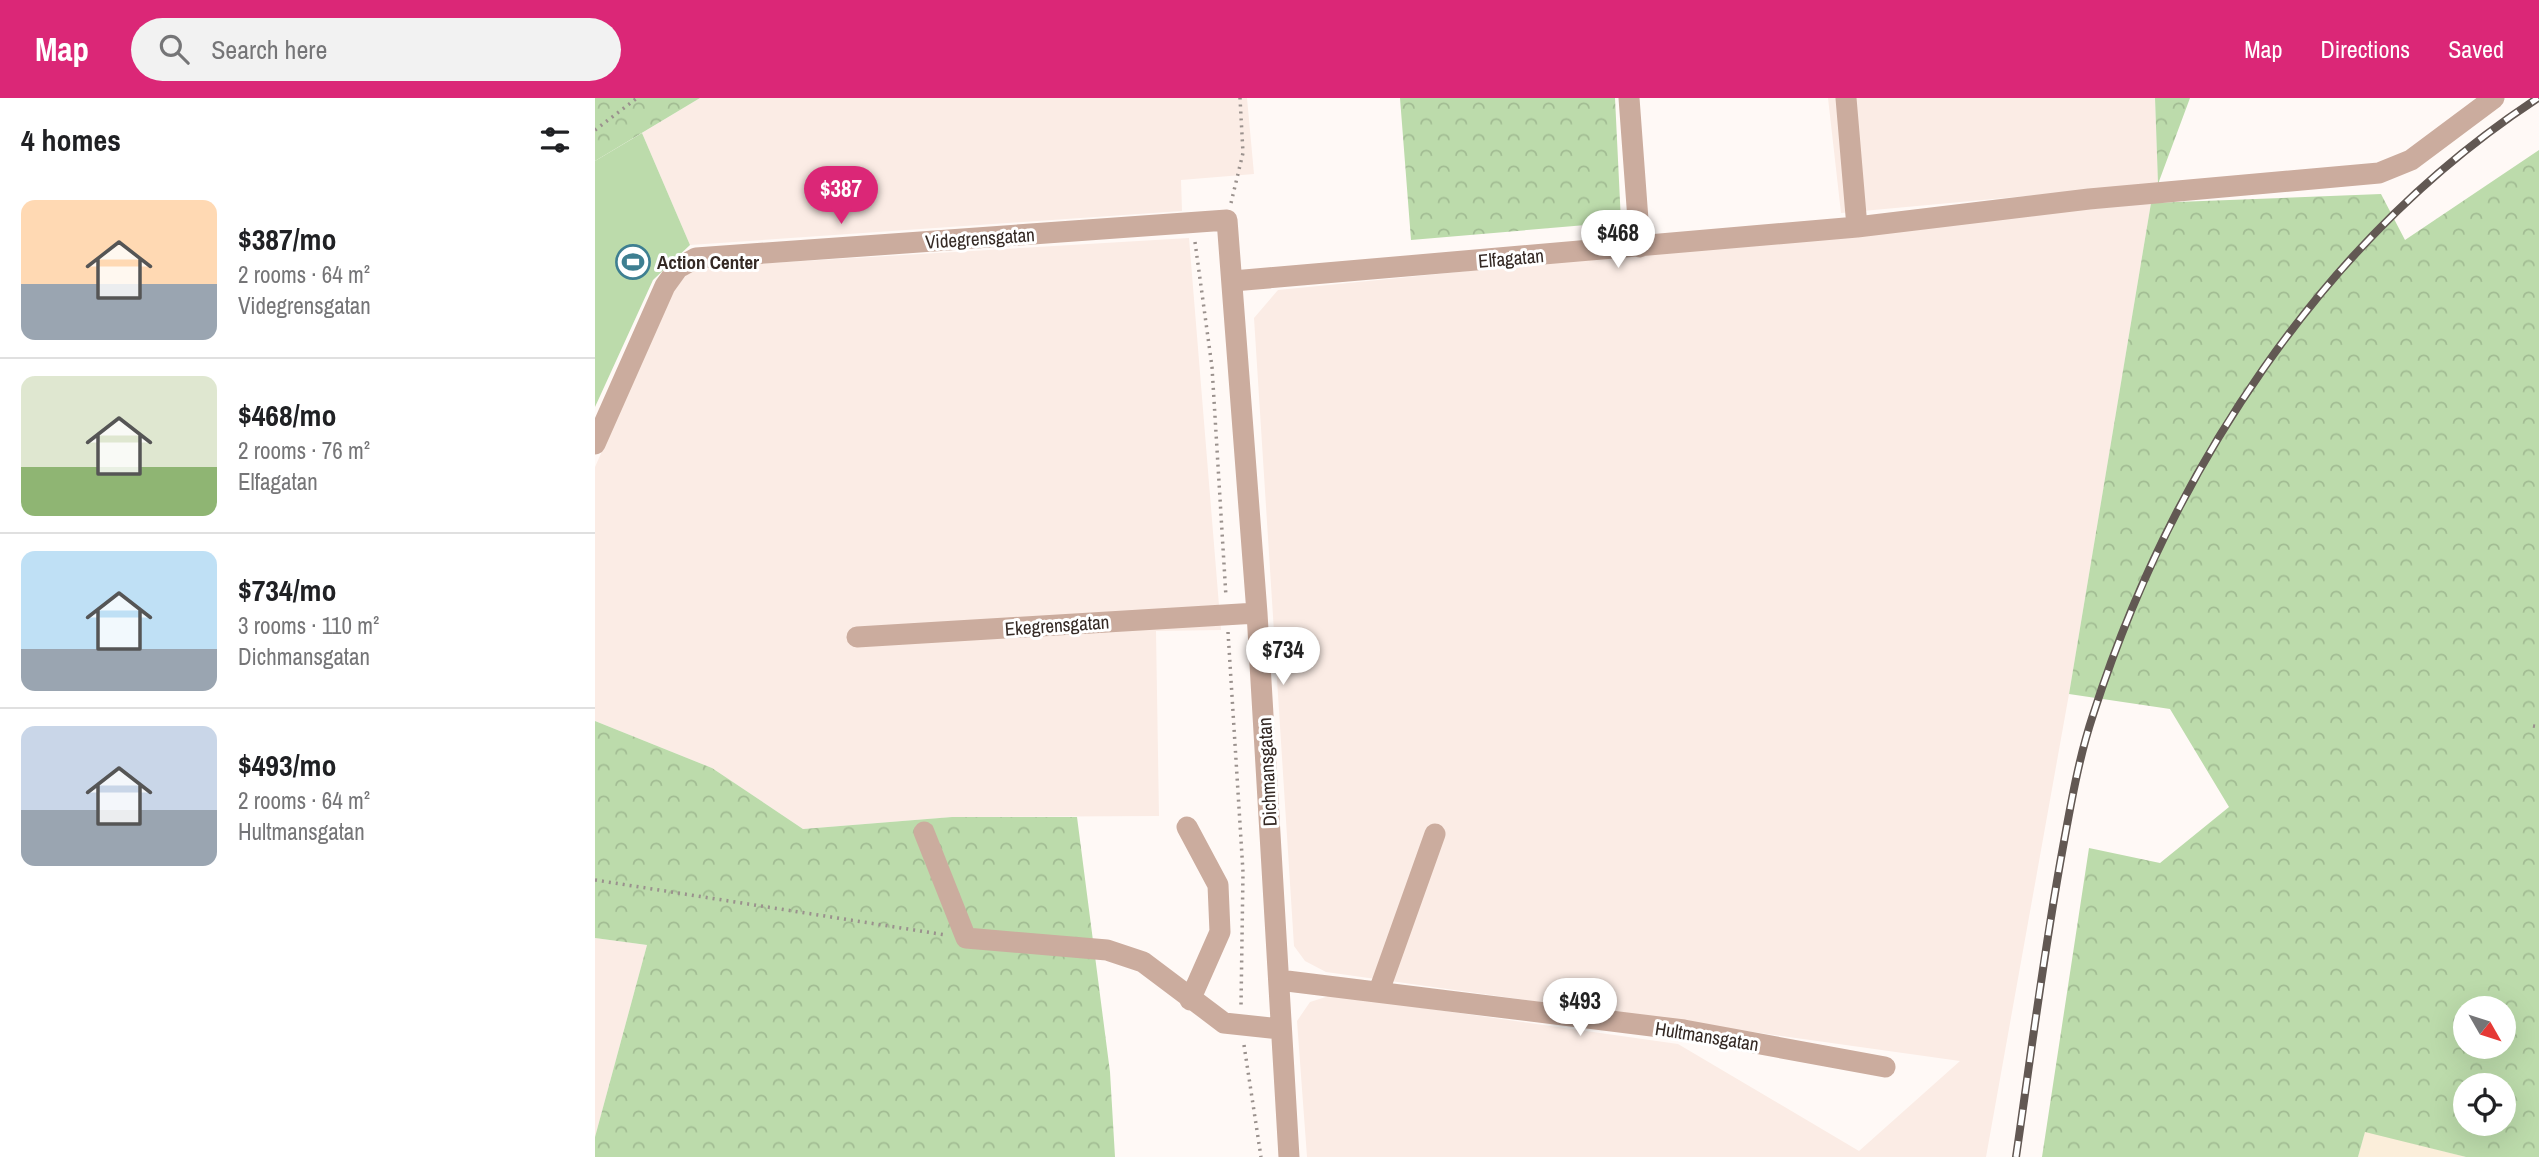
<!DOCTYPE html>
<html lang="en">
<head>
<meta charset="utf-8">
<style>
	:root { --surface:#fff; --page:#f2f2f2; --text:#202124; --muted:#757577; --line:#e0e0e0; --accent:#db2777 }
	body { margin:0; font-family:"Archivo Narrow",sans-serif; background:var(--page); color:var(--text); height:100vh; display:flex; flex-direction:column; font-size:26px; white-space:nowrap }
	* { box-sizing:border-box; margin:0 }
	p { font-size:23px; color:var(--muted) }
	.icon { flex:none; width:38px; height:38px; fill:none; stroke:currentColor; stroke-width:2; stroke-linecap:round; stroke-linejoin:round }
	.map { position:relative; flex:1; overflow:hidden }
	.drawer { display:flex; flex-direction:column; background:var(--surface); width:595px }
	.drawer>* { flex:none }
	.needle { width:46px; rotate:129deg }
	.controls { position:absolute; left:1858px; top:898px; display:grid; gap:14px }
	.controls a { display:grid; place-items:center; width:63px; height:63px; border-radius:50%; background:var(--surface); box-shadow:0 7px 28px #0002; font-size:35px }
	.price { position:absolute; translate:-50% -60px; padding:0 16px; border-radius:24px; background:#fff; color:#222; font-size:23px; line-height:46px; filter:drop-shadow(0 2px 4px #0008) }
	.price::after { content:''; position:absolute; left:50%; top:42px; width:21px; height:16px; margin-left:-10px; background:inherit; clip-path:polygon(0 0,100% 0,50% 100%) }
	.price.selected { background:var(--accent); color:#fff }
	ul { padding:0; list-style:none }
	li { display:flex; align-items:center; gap:21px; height:175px; padding:0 21px }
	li+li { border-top:2px solid var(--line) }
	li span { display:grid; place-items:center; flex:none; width:196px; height:140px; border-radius:14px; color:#555 }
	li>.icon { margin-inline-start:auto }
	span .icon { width:84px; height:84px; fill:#fffc; stroke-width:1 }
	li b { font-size:30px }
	h2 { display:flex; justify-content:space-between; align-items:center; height:84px; padding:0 21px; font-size:30px }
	header { display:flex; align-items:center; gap:42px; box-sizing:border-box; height:98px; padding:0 35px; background:var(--accent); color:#fff }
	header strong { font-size:33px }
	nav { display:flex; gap:38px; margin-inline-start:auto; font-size:24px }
	.search { width:490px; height:63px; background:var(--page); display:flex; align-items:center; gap:18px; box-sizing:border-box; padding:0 24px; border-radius:38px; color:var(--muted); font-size:26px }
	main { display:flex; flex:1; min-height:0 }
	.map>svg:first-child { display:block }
</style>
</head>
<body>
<header>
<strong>Map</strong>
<div class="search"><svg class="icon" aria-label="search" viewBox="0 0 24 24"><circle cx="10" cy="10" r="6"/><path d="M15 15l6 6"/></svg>Search here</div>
<nav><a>Map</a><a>Directions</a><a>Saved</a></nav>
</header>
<main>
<section class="drawer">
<h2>4 homes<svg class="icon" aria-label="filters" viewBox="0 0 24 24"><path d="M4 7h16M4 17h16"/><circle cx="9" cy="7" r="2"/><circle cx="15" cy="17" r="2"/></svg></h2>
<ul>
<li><span style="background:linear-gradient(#ffd9b3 60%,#9aa5b1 0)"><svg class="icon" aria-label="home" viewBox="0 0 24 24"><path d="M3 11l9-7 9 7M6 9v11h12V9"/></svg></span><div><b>$387/mo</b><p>2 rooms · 64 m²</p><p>Videgrensgatan</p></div></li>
<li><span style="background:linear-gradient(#dfe7d0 65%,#8fb573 0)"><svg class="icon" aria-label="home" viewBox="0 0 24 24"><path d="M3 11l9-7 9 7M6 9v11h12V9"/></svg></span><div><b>$468/mo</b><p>2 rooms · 76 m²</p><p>Elfagatan</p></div></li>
<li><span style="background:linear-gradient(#bfe0f5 70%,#9aa5b1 0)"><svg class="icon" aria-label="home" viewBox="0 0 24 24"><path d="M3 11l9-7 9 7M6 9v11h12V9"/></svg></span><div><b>$734/mo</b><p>3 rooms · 110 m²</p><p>Dichmansgatan</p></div></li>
<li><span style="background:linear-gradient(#c9d6e8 60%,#9aa5b1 0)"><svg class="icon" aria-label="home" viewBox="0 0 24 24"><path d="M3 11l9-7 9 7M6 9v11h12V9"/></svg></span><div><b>$493/mo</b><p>2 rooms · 64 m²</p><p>Hultmansgatan</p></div></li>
</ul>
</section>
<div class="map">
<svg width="1944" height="1059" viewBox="0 0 1944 1059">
	<defs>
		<pattern id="forest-crowns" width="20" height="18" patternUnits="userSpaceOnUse" patternTransform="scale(1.75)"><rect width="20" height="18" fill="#bcdbab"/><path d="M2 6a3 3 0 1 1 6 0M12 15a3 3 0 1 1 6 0" fill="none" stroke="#a2bc93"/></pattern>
	</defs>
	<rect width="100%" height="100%" fill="#fff9f6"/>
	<path fill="#fbeeda" d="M1770,1033L1871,1059H1763Z"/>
	<path fill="#fbece5" d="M105,0H652L659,76L586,82L587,113L95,147L47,35Z
		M1233,0H1560L1563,86L1246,115Z
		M1556,105L1474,596L1391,1059H712L702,923L715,904L737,897L1083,946L1264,1053L1365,963L731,874L710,863L699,848L659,220L683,192Z
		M594,140L626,532L561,533L564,718L357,719L208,731L117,670L0,623V369L77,195L92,176L107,169Z
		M0,840L52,847L0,1039Z"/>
	<path fill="#bcdbab" d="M47,35L95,147L58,182L0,309V63Z"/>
	<path fill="url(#forest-crowns)" fill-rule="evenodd" d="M0,0H105L0,63Z
		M805,0H1020L1026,124L816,142Z
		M1560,0H1595L1563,86Z
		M1944,52V1059H1871L1770,1034L1763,1059H1447L1494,750L1565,765L1634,709L1575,611L1474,596L1556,105L1786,96L1810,142ZM1871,910H1909V948H1871ZM1871,987H1909V1026H1871Z
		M0,623L117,670L208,731L357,719H482L515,974L520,1059H0V1039L52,847L0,840Z"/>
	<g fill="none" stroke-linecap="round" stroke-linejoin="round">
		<path stroke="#9a918d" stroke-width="3.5" stroke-dasharray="2 5" stroke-linecap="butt" d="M0,32L42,0
			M636,105L648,55L645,0
			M600,144L617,269L631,499
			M633,534L648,774L646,908
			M1938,628L1944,629
			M0,782L351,837
			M649,947L666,1059"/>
		<path stroke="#cbac9e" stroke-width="21" d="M1034,0L1045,149
			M1251,0L1262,129
			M638,183L1262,129L1494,101L1784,75L1816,62L1899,0
			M0,346L70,188L83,170L101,160L632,122L662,515L694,1059
			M262,539L662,515
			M592,729L623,787L625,834L595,902
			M329,734L371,840L512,852L548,864L629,925L685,931
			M684,882L1089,932L1290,969
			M784,893L840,736"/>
		<g stroke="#625853" stroke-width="8">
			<path id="rail" d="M1421,1059C1436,956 1449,852 1468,749C1476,705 1484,659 1498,617C1576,374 1727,141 1943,0"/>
		</g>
		<use href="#rail" stroke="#fff" stroke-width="5" stroke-dasharray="16" stroke-linecap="butt"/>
	</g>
	<defs>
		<g id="stadium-ring" transform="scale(1.75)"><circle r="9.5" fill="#fff" stroke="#3e7f91" stroke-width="1.5"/><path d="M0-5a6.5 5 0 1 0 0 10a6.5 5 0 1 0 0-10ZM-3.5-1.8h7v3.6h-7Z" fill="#3e7f91"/></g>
	</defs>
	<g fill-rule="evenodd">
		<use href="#stadium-ring" x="38" y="164"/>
	</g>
	<g text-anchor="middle" stroke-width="6" stroke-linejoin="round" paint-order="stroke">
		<g font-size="19" fill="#342924" stroke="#fff">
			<text transform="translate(385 140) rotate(-4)" y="7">Videgrensgatan</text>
			<text transform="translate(916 160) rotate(-5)" y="7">Elfagatan</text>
			<text transform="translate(462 527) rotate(-4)" y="7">Ekegrensgatan</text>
			<text transform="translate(672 674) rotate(-93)" y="7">Dichmansgatan</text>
			<text transform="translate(1112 938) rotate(9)" y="7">Hultmansgatan</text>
		</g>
		<g font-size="19" font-weight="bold" fill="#342924" stroke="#fff" text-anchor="start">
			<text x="62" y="171">Action Center</text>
		</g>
	</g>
</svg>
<div class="controls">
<a><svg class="needle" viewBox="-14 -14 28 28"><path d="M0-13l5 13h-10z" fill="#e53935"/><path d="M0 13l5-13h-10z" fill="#757577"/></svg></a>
<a><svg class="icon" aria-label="locate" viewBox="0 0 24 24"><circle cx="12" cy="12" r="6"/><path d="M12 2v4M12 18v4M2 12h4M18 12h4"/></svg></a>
</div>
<b class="price selected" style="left:246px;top:128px">$387</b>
<b class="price" style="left:1023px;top:172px">$468</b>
<b class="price" style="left:688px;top:589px">$734</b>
<b class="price" style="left:985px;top:940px">$493</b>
</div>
</main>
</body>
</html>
